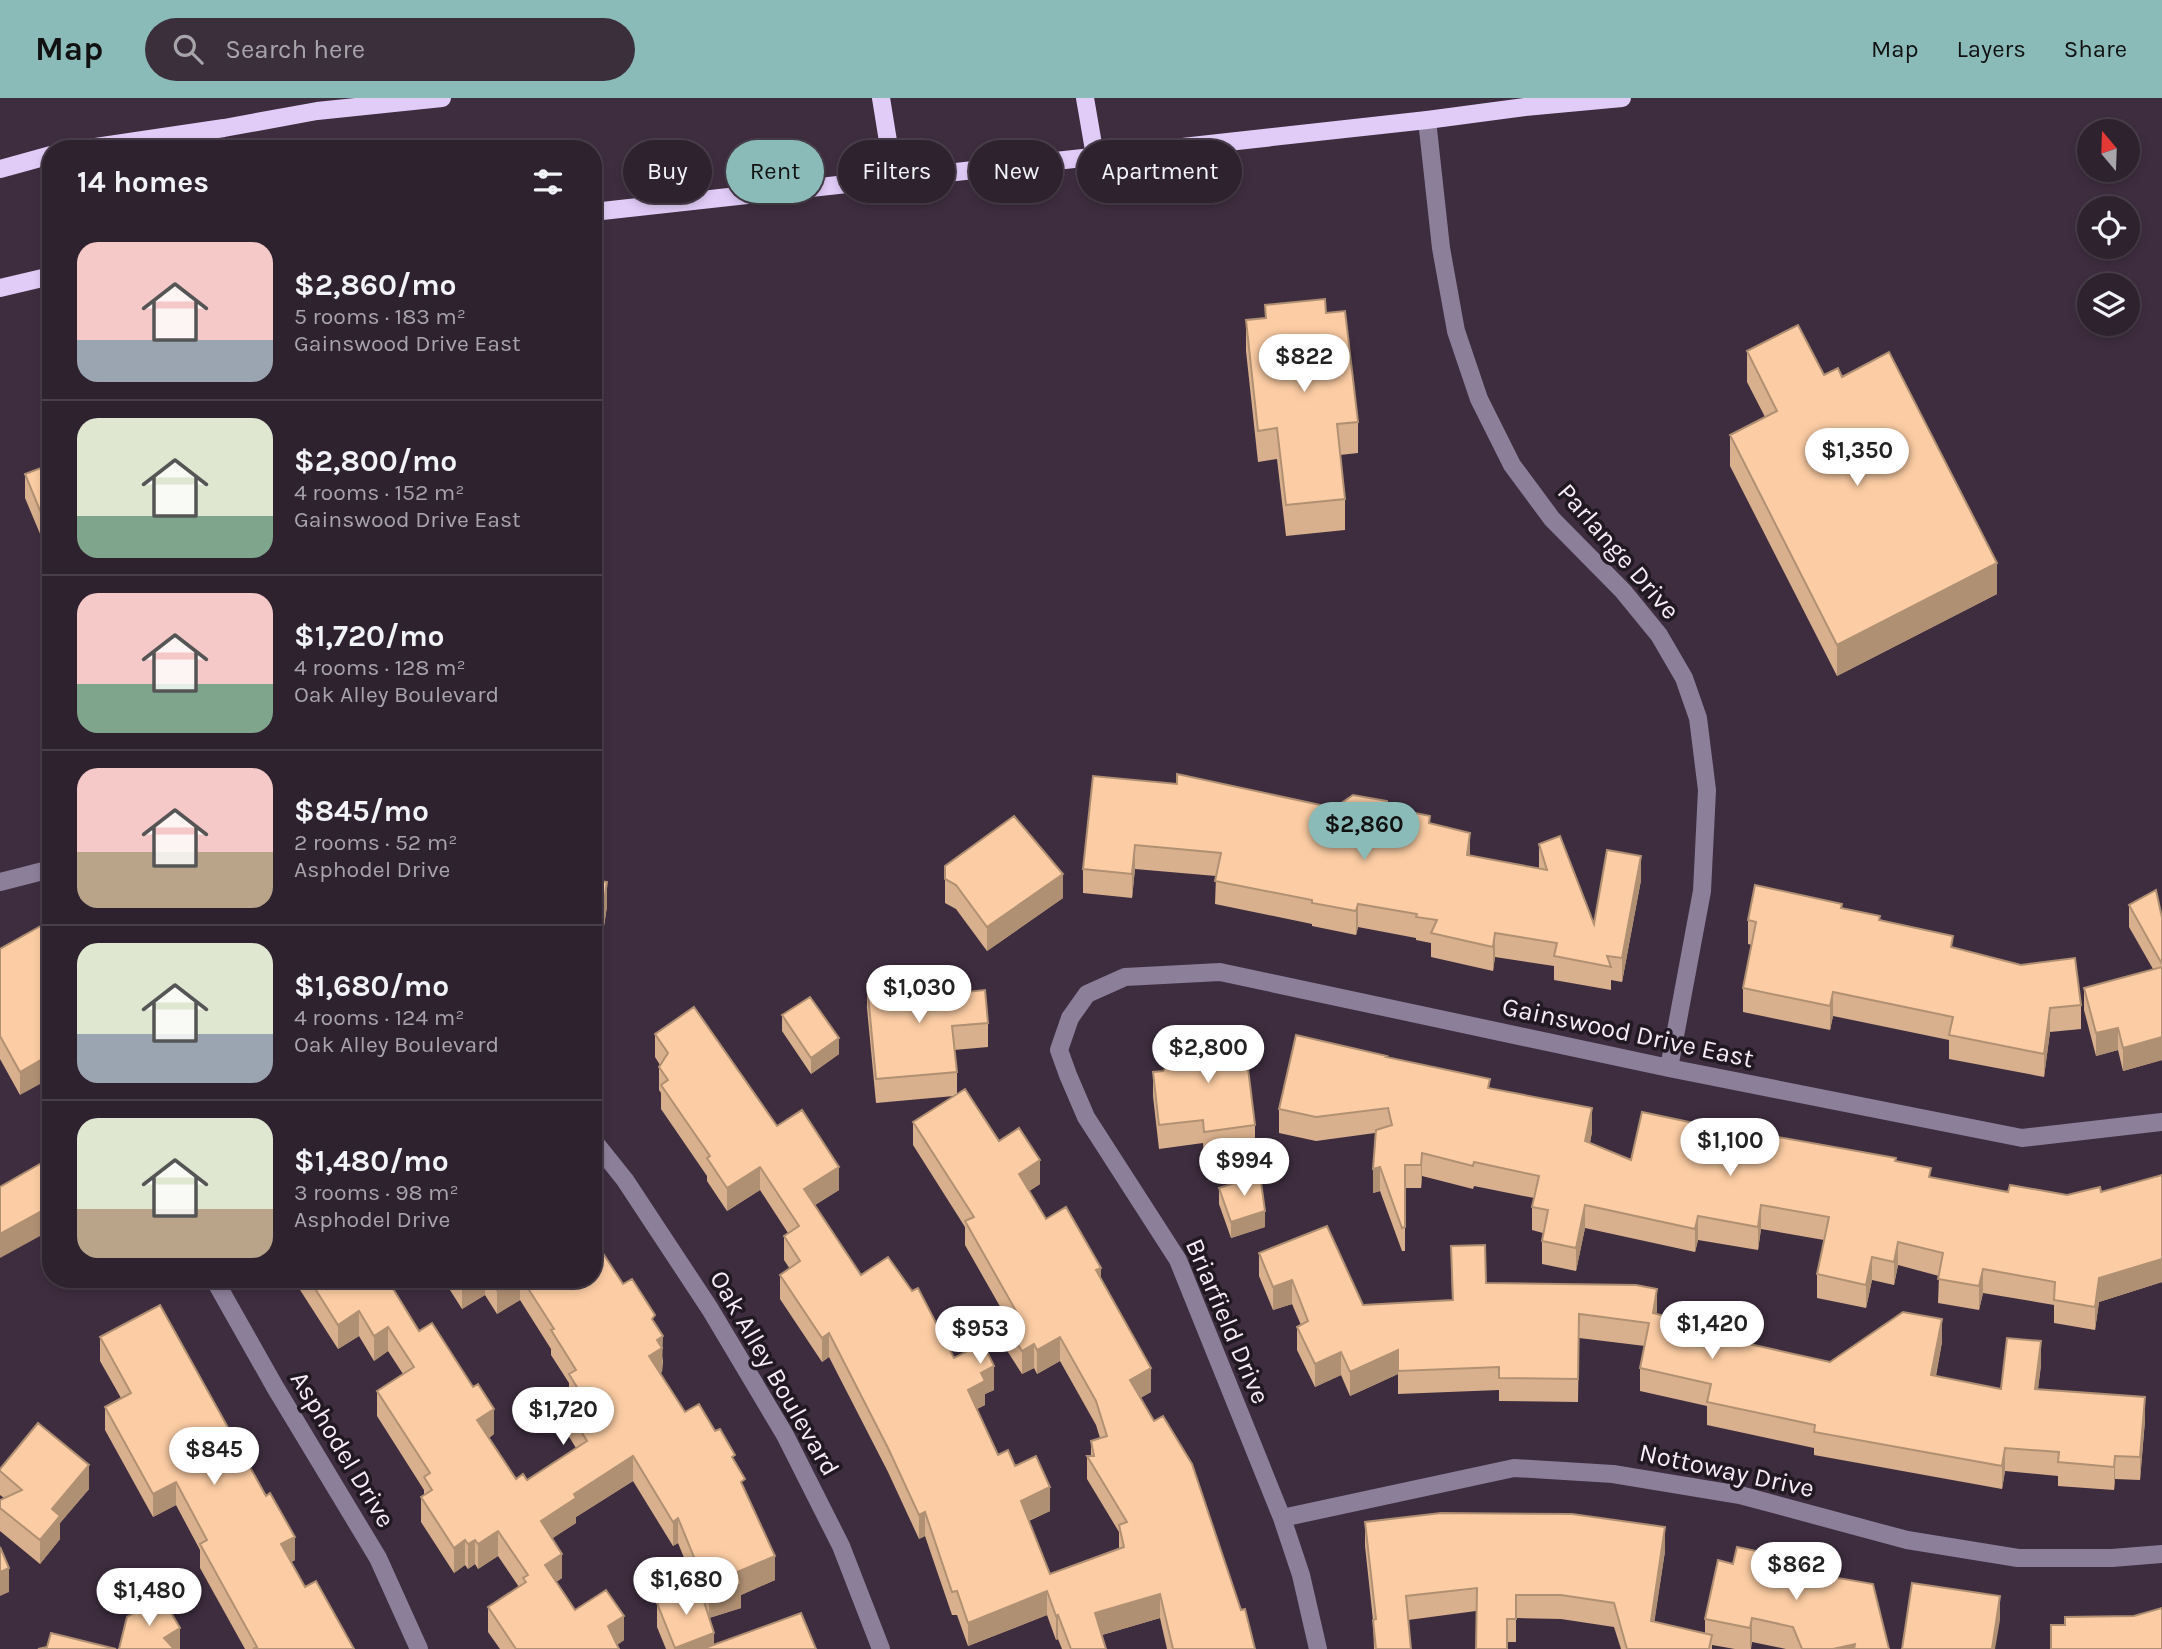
<!DOCTYPE html>
<html lang="en">
<head>
<meta charset="utf-8">
<style>
	:root { --surface:#2e222f; --page:#3a2f3b; --text:#f1f3f6; --muted:#a7a4aa; --line:#493f4b; --accent:#8bbbb9 }
	body { margin:0; font-family:Karla,sans-serif; background:var(--page); color:var(--text); height:100vh; display:flex; flex-direction:column; font-size:26px; white-space:nowrap }
	* { box-sizing:border-box; margin:0 }
	p { font-size:23px; color:var(--muted) }
	.icon { flex:none; width:38px; height:38px; fill:none; stroke:currentColor; stroke-width:2; stroke-linecap:round; stroke-linejoin:round }
	.map { position:relative; flex:1; overflow:hidden }
	.panel { position:absolute; left:42px; top:42px; width:560px; height:1148px; display:flex; flex-direction:column; background:var(--surface); border-radius:28px; box-shadow:0 4px 10px #0003,0 0 0 2px var(--line) }
	.panel>* { flex:none }
	.guide { position:absolute; left:623px; top:42px; width:665px; height:63px; display:flex; gap:14px }
	.needle { width:46px; rotate:341deg }
	.tools { position:absolute; left:2077px; top:21px; display:grid; gap:14px }
	.tools a { display:grid; place-items:center; width:63px; height:63px; border-radius:50%; background:var(--surface); box-shadow:0 4px 10px #0003,0 0 0 2px var(--line); font-size:35px }
	.price { position:absolute; translate:-50% -60px; padding:0 16px; border-radius:24px; background:#fff; color:#222; font-size:23px; line-height:46px; filter:drop-shadow(0 2px 4px #0008) }
	.price::after { content:''; position:absolute; left:50%; top:42px; width:21px; height:16px; margin-left:-10px; background:inherit; clip-path:polygon(0 0,100% 0,50% 100%) }
	.price.on { background:var(--accent); color:#111 }
	ul { padding:0; list-style:none }
	li { display:flex; align-items:center; gap:21px; height:175px; padding:0 35px }
	li+li { border-top:2px solid var(--line) }
	li span { display:grid; place-items:center; flex:none; width:196px; height:140px; border-radius:21px; color:#555 }
	li>.icon { margin-inline-start:auto }
	span .icon { width:84px; height:84px; fill:#fffc; stroke-width:1 }
	li b { font-size:30px }
	h2 { display:flex; justify-content:space-between; align-items:center; height:84px; padding:0 35px; font-size:30px }
	.chip { padding:0 24px; border-radius:32px; background:var(--surface); box-shadow:0 4px 10px #0003,0 0 0 2px var(--line); font-size:24px; line-height:63px }
	.chip.on { background:var(--accent); color:#111 }
	header { display:flex; align-items:center; gap:42px; box-sizing:border-box; height:98px; padding:0 35px; background:var(--accent); color:#111 }
	header strong { font-size:33px }
	nav { display:flex; gap:38px; margin-inline-start:auto; font-size:24px }
	.search { width:490px; height:63px; background:var(--page); display:flex; align-items:center; gap:18px; box-sizing:border-box; padding:0 24px; border-radius:38px; color:var(--muted); font-size:26px }
	.map>svg:first-child { display:block }
</style>
</head>
<body>
<header>
<strong>Map</strong>
<div class="search"><svg class="icon" aria-label="search" viewBox="0 0 24 24"><circle cx="10" cy="10" r="6"/><path d="M15 15l6 6"/></svg>Search here</div>
<nav><a>Map</a><a>Layers</a><a>Share</a></nav>
</header>
<div class="map">
<svg width="2162" height="1551" viewBox="0 0 2162 1551">
	<rect width="100%" height="100%" fill="#3e2d3f"/>
	<g fill="none" stroke-linecap="round" stroke-linejoin="round">
		<path stroke="#8c7f9a" stroke-width="18" d="M1427,22L1441,150L1456,233L1479,301L1512,367L1552,421L1623,493L1659,537L1684,580L1698,620L1707,692L1702,793L1669,970
			M0,784L51,771
			M593,1042L625,1082L710,1211L785,1337L841,1448L881,1551
			M214,1181L275,1289L378,1460L419,1551
			M1282,1420L1514,1370L1613,1376L1740,1397L1907,1442L2018,1460H2112L2162,1456
			M1318,1551L1301,1477L1282,1420L1178,1162L1086,1019L1068,977L1059,952L1070,920L1087,896L1125,879L1220,874L1669,970L2022,1040L2162,1024"/>
		<path stroke="#e1ccf8" stroke-width="18" d="M881,0L894,80
			M1085,0L1095,58
			M82,51L224,30L317,13L442,0
			M0,71L51,57
			M593,114L1427,22L1525,9L1622,0
			M0,190L51,178"/>
	</g>
	<path fill="#d9b08d" d="M1265,207L1326,215L1358,324V355L1340,357L1345,401V432L1286,438L1277,361L1258,364L1246,253V222L1265,220Z
		M1747,253L1824,277L1997,496L1837,578L1730,368V337L1765,319L1747,284Z
		M51,358V462L25,400V376L45,368V360Z
		M1093,678L1334,710H1387L1430,725L1470,758L1539,770V746L1594,826L1641,782L1622,884L1611,882V892L1554,882V868L1495,859L1493,873L1431,859V845L1416,842V840L1358,829L1356,837L1312,828V826L1215,806L1216,778L1135,771L1132,800L1083,795V771Z
		M593,757L607,808L594,896L593,895Z
		M945,768L1063,800L987,853L956,811L945,805Z
		M2129,807L2162,820V962L2123,973L2118,952L2096,958L2084,912V890L2153,871L2129,829Z
		M1842,810L1880,822L1953,849L2081,907V931L2050,934L2044,979L1949,961V942L1833,918L1830,932L1743,914V890L1752,847L1748,846V822Z
		M46,825L20,997L0,961V851Z
		M867,886L948,896L988,925V949L954,952L957,974V996L999,1043L1040,1086L1029,1093L1046,1121L1101,1180L1151,1294L1140,1300L1241,1512L1255,1551H1167L1160,1520L1102,1537L1106,1551H1062L1058,1541L1056,1542L1047,1517L968,1548L957,1517H952L925,1438L919,1441L888,1374L829,1259L822,1264L780,1201V1177L790,1171L784,1162V1138L788,1135L760,1092L727,1113L707,1083V1078L661,1011V995L659,992V969L660,967L655,959V936L777,1028L839,1092L815,1107L861,1177L954,1260L994,1292L985,1296V1307L976,1311L998,1357L1015,1368L1050,1413L1029,1423L1050,1476L1119,1450V1434L1087,1381V1358H1091V1343L1100,1340L1096,1327L1060,1263L1037,1276L1034,1270L1022,1276L1006,1251V1228L1010,1226L965,1147V1129L913,1047V1024L954,998L876,1005L867,910Z
		M782,917L839,956L811,976L782,933Z
		M1387,960L1490,990L1592,1034L1590,1045L1631,1062L1755,1038L1896,1063L1931,1079L2008,1094L2067,1097L2101,1094L2162,1077V1184L2099,1204L2095,1232L2054,1225V1207L1983,1195L1979,1212L1938,1205L1939,1178L1898,1167L1894,1187L1872,1182L1866,1210L1817,1200V1176L1824,1142L1761,1131L1758,1152L1698,1142L1695,1154L1585,1130L1576,1173L1542,1166V1143L1543,1135L1532,1132V1109L1534,1100L1474,1088L1473,1091L1422,1078L1421,1090H1405V1153H1402L1380,1093L1373,1095L1375,1035L1316,1043L1279,1035V1011Z
		M1153,974L1255,1027V1051L1204,1058L1203,1045L1159,1051L1153,998Z
		M1219,1090L1265,1129L1231,1140L1219,1106Z
		M1451,1148L1486,1185L1656,1216L1715,1239L1830,1264L1942,1244L1936,1278L2001,1291L2041,1267L2038,1291L2145,1322L2140,1382L2115,1381L2114,1392L2058,1388V1378L2005,1373L2002,1391L1814,1357V1350L1707,1327V1308L1640,1293V1270L1645,1248L1579,1240L1578,1304L1499,1303V1292L1398,1296V1276L1350,1298L1341,1277L1315,1289L1297,1252V1229L1301,1227L1292,1206L1273,1212L1259,1178V1155L1363,1207L1452,1202Z
		M293,1181H387L419,1233L494,1336L489,1340L516,1381L527,1382L576,1350L561,1326V1301L569,1296V1285L551,1257V1251L520,1202L497,1216L485,1197L462,1211L443,1181H593L623,1186L655,1225L663,1263L662,1274L660,1275L685,1314L715,1333L735,1365L775,1482L741,1497V1510L709,1520L714,1547L816,1551H666L657,1529V1505L696,1489L678,1445L673,1448L633,1383L576,1419V1425L552,1440L562,1480L556,1484L575,1512L624,1542L617,1547L619,1551H500L488,1534V1509L519,1489L498,1458L478,1471L475,1466L468,1471L465,1467L454,1475L421,1424V1399L424,1397V1392L377,1318V1293L403,1276L388,1253L374,1263L359,1238L338,1251Z
		M100,1239L295,1462L291,1464L305,1489L354,1551H245L200,1470V1452L176,1407L153,1419L105,1332V1309L121,1300L100,1263Z
		M0,1371L89,1391L60,1425V1441L40,1466L0,1433V1402L4,1400L0,1397Z
		M1365,1424L1665,1453L1654,1524L1705,1535V1521L1733,1466L1794,1472L1889,1551H1786L1752,1544L1751,1551H1735L1712,1547V1551H1621L1614,1529L1561,1521L1516,1520V1544H1507L1476,1513L1408,1522L1411,1551H1374L1373,1522L1365,1448Z"/>
	<path fill="#b09073" d="M1997,465V496L1837,578V547Z
		M1470,735V758L1467,757Z
		M1135,747V771L1132,800V776Z
		M600,758V782L596,806V782Z
		M1641,758V782L1622,884V860Z
		M1063,776V800L987,853V829Z
		M607,784V808L594,896V872Z
		M1358,806V829L1356,837V813Z
		M1495,835V859L1493,873V849Z
		M1833,894V918L1830,932V908Z
		M2050,910V934L2044,979V956Z
		M2118,930V952L2096,958V935Z
		M2162,939V962L2123,973V950Z
		M839,940V956L811,976V960Z
		M51,956V980L20,997V974Z
		M1592,1010V1034L1585,1067V1043Z
		M1422,1055V1078L1421,1090V1067Z
		M1040,1062V1086L1019,1100V1076Z
		M760,1069V1092L727,1113V1090Z
		M839,1069V1092L804,1114V1091Z
		M1380,1069V1093L1373,1095V1071Z
		M1585,1107V1130L1576,1173V1150Z
		M1761,1107V1131L1758,1152V1129Z
		M51,1108V1132L0,1160V1136Z
		M1265,1113V1129L1231,1140V1124Z
		M1698,1118V1142L1695,1154V1131Z
		M1898,1144V1167L1894,1187V1164Z
		M1872,1159V1182L1866,1210V1187Z
		M2162,1161V1184L2099,1204L2095,1232V1209L2099,1180Z
		M1101,1170V1193L1096,1172Z
		M1983,1171V1195L1979,1212V1188Z
		M470,1181H485V1197L462,1211V1186Z
		M514,1181H520V1202L497,1216V1192Z
		M1292,1182V1206L1273,1212V1189Z
		M1657,1191V1214L1653,1238V1215Z
		M359,1213V1238L338,1251V1227Z
		M1942,1221V1244L1931,1301V1277Z
		M388,1229V1253L374,1263V1238Z
		M829,1235V1259L822,1264V1240Z
		M663,1238L662,1274L649,1283V1258L657,1242Z
		M1060,1239V1263L1037,1276V1252Z
		M2041,1243V1267L2035,1314V1291Z
		M1034,1246V1270L1022,1276V1253Z
		M1398,1252V1276L1350,1298V1274Z
		M1341,1254V1277L1315,1289V1266Z
		M994,1268V1292L985,1296V1307L968,1316V1292L981,1275Z
		M1151,1270V1294L1130,1306V1282Z
		M2145,1299V1322L2140,1382V1359Z
		M494,1311V1336L477,1347V1322Z
		M2005,1350V1373L2002,1391V1368Z
		M633,1358V1383L576,1419V1425L541,1448V1423L574,1396Z
		M2115,1358V1381L2114,1392V1369Z
		M89,1367V1391L60,1425V1441L40,1466V1442L52,1411Z
		M176,1384V1407L153,1419V1396Z
		M1050,1389V1413L1021,1426V1403Z
		M925,1414V1438L919,1441V1417Z
		M678,1420V1445L673,1448V1424Z
		M1665,1429V1453L1651,1547V1523Z
		M498,1433V1458L478,1471V1446Z
		M295,1439V1462L281,1470V1446Z
		M465,1442V1467L454,1475V1450Z
		M475,1442V1466L468,1471V1446Z
		M562,1456V1480L545,1492V1467Z
		M775,1458V1482L741,1497V1510L709,1520V1496L737,1474Z
		M9,1470V1494L0,1498V1474Z
		M1047,1493V1517L968,1548V1525Z
		M1160,1496V1520L1095,1539V1515Z
		M2000,1498V1522L1995,1551H1992Z
		M1058,1517V1541L1056,1542V1518Z
		M624,1518V1542L611,1551L608,1528Z
		M1752,1520V1544L1750,1551V1530Z
		M180,1530V1551H164V1540Z
		M714,1535V1551H675V1550Z
		M1855,1546V1551H1833Z"/>
	<path fill="#fccda4" stroke="#b09073" stroke-width="2" d="M1325,201L1326,215L1345,213L1358,324L1337,326L1345,401L1286,407L1277,330L1258,333L1246,222L1266,220L1265,207Z
		M1798,227L1824,277L1838,270L1842,279L1889,254L1997,465L1837,547L1730,337L1777,313L1747,253Z
		M51,358V439L25,376L49,367L45,360Z
		M1177,676L1334,710L1353,697L1387,703L1386,709L1430,718L1429,725L1470,735L1467,757L1547,772L1539,746L1560,738L1594,826L1607,752L1641,758L1622,860L1607,858L1611,869L1554,858L1557,845L1495,835L1493,849L1431,835L1437,822L1416,819L1417,816L1358,806L1356,813L1312,805V802L1215,783L1221,755L1135,747L1132,776L1083,771L1093,678L1177,686Z
		M1014,718L1063,776L987,829L956,787L945,781V768Z
		M593,757L600,758L596,782L607,784L594,872Z
		M1755,787L1842,806L1841,810L1880,818L1879,822L1953,838L1951,849L2021,867L2075,860L2081,907L2050,910L2044,956L1949,937L1953,919L1833,894L1830,908L1743,890L1756,824L1748,822Z
		M2156,792L2162,820V866L2129,807Z
		M46,825L51,834V956L20,974L0,938V851Z
		M2162,869V939L2123,950L2118,930L2096,935L2084,890Z
		M947,878L948,896L985,892L988,925L952,928L957,974L876,981L867,886Z
		M810,899L839,940L811,960L782,917Z
		M694,909L777,1028L802,1012L839,1069L804,1091L861,1177L888,1159L912,1193L918,1190L954,1260L983,1245L994,1268L981,1275L985,1283L968,1292L998,1357L1008,1352L1015,1368L1036,1358L1050,1389L1021,1403L1050,1476L1124,1449L1119,1427L1127,1424L1087,1358H1094L1091,1343L1107,1338L1096,1303L1060,1239L1037,1252L1034,1246L1022,1253L1006,1228L1020,1220L965,1123L974,1119L913,1024L965,991L999,1043L1019,1030L1040,1062L1019,1076L1046,1121L1066,1109L1101,1170L1096,1172L1151,1270L1130,1282L1154,1323L1163,1318L1192,1366L1241,1512L1245,1511L1255,1551H1173L1160,1496L1095,1515L1106,1551H1071L1058,1517L1056,1518L1047,1493L968,1525L957,1493L952,1494L925,1414L919,1417L888,1350L829,1235L822,1240L780,1177L800,1163L784,1138L799,1128L760,1069L727,1090L707,1060L710,1058L661,987L668,982L659,969L668,955L655,936Z
		M1243,930L1255,1027L1204,1034L1203,1022L1159,1027L1153,974L1163,973L1178,954L1198,952L1212,934Z
		M1296,937L1387,958L1386,959L1490,981L1488,990L1592,1010L1585,1043L1631,1062L1642,1014L1755,1038L1756,1035L1896,1060L1895,1063L1931,1070L1929,1079L2008,1094L2010,1087L2067,1097L2100,1089L2101,1094L2162,1077V1161L2099,1180L2095,1209L2054,1202L2055,1184L1983,1171L1979,1188L1938,1181L1943,1155L1898,1144L1894,1164L1872,1159L1866,1187L1817,1176L1829,1119L1761,1107L1758,1129L1698,1118L1695,1131L1585,1107L1576,1150L1542,1143L1548,1112L1532,1109L1539,1078L1474,1064L1473,1068L1422,1055L1421,1067H1405V1129L1402,1130L1380,1069L1373,1071L1376,1032L1392,1027L1388,1010L1316,1019L1279,1011Z
		M45,1063L51,1073V1108L0,1136V1089Z
		M1260,1077L1265,1113L1231,1124L1219,1090Z
		M1327,1128L1363,1207L1453,1202L1451,1148L1485,1147L1486,1185L1636,1187L1657,1191L1653,1215L1715,1231L1713,1238L1830,1264L1903,1214L1942,1221L1931,1277L2001,1291L2007,1240L2041,1243L2035,1291L2145,1299L2140,1359L2115,1358L2114,1369L2058,1364L2059,1354L2005,1350L2002,1368L1814,1334L1815,1327L1707,1304L1711,1286L1640,1270L1649,1225L1579,1216L1578,1281L1499,1280V1269L1398,1273V1252L1350,1274L1341,1254L1315,1266L1297,1229L1308,1223L1292,1182L1273,1189L1259,1155Z
		M593,1140L623,1186L632,1181L655,1217L652,1221L663,1238L657,1242L662,1250L649,1258L685,1314L699,1306L715,1333L720,1331L735,1357L732,1359L745,1381L741,1384L775,1458L737,1474L741,1486L709,1496L678,1420L673,1424L633,1358L574,1396L576,1400L541,1423L562,1456L545,1467L575,1512L606,1492L624,1518L608,1528L619,1551H516L488,1509L526,1484L523,1480L528,1477L498,1433L478,1446L475,1442L468,1446L465,1442L454,1450L421,1399L432,1392L424,1379L430,1375L377,1293L414,1269L388,1229L374,1238L359,1213L338,1227L309,1181H387L419,1233L432,1225L473,1289L478,1286L494,1311L477,1322L516,1381L523,1376L527,1382L587,1343L561,1301L578,1291L569,1276L576,1272L551,1232L554,1231L522,1181H593Z
		M459,1181H470L462,1186Z
		M490,1181H514L497,1192Z
		M160,1207L266,1398L270,1395L295,1439L281,1446L305,1489L316,1483L354,1551H253L257,1549L200,1446L207,1442L176,1384L153,1396L105,1309L131,1295L100,1239Z
		M38,1325L89,1367L52,1411L60,1418L40,1442L0,1410V1402L22,1392L0,1373V1371Z
		M1441,1415L1572,1416L1665,1429L1651,1523L1712,1537L1709,1551H1627L1614,1505L1561,1497H1516V1521H1507V1551H1476L1477,1490L1406,1498L1411,1551H1376L1373,1522L1376,1521L1365,1424Z
		M0,1449L9,1470L0,1474Z
		M1737,1449L1794,1461L1792,1472L1873,1486L1889,1551H1854L1855,1546L1833,1551H1802L1793,1529L1752,1520L1750,1530L1705,1521L1718,1462L1733,1466Z
		M1912,1485L2000,1498L1992,1551H1902Z
		M699,1488L714,1535L675,1550L657,1505Z
		M162,1499L180,1530L164,1540L174,1551H119L127,1519Z
		M2162,1510V1551H2051V1527H2065V1519L2134,1518Z
		M801,1515L816,1551H706L705,1550Z
		M51,1535L116,1551H38L47,1549Z"/>
	<g text-anchor="middle" stroke-width="7" stroke-linejoin="round" paint-order="stroke">
		<g font-size="26" fill="#f6ebf6" stroke="#211921">
			<text transform="translate(1619 453) rotate(49)" y="9">Parlange Drive</text>
			<text transform="translate(1628 934) rotate(12)" y="9">Gainswood Drive East</text>
			<text transform="translate(1228 1223) rotate(67)" y="9">Briarfield Drive</text>
			<text transform="translate(775 1275) rotate(60)" y="9">Oak Alley Boulevard</text>
			<text transform="translate(343 1351) rotate(59)" y="9">Asphodel Drive</text>
			<text transform="translate(1727 1372) rotate(12)" y="9">Nottoway Drive</text>
		</g>
	</g>
</svg>
<div class="tools">
<a><svg class="needle" viewBox="-14 -14 28 28"><path d="M0-13l5 13h-10z" fill="#e53935"/><path d="M0 13l5-13h-10z" fill="#a7a4aa"/></svg></a>
<a><svg class="icon" aria-label="locate" viewBox="0 0 24 24"><circle cx="12" cy="12" r="6"/><path d="M12 2v4M12 18v4M2 12h4M18 12h4"/></svg></a>
<a><svg class="icon" aria-label="layers" viewBox="0 0 24 24"><path d="M12 4l9 5-9 5-9-5zM3 14l9 5 9-5"/></svg></a>
</div>
<b class="price" style="left:1304px;top:296px">$822</b>
<b class="price" style="left:1857px;top:390px">$1,350</b>
<b class="price on" style="left:1364px;top:764px">$2,860</b>
<b class="price" style="left:919px;top:927px">$1,030</b>
<b class="price" style="left:1208px;top:987px">$2,800</b>
<b class="price" style="left:1730px;top:1080px">$1,100</b>
<b class="price" style="left:1244px;top:1100px">$994</b>
<b class="price" style="left:1712px;top:1263px">$1,420</b>
<b class="price" style="left:980px;top:1268px">$953</b>
<b class="price" style="left:563px;top:1349px">$1,720</b>
<b class="price" style="left:214px;top:1389px">$845</b>
<b class="price" style="left:1796px;top:1504px">$862</b>
<b class="price" style="left:686px;top:1519px">$1,680</b>
<b class="price" style="left:149px;top:1530px">$1,480</b>
<div class="guide">
<a class="chip">Buy</a>
<a class="chip on">Rent</a>
<a class="chip">Filters</a>
<a class="chip">New</a>
<a class="chip">Apartment</a>
</div>
<section class="panel">
<h2>14 homes<svg class="icon" aria-label="filters" viewBox="0 0 24 24"><path d="M4 7h16M4 17h16"/><circle cx="9" cy="7" r="2"/><circle cx="15" cy="17" r="2"/></svg></h2>
<ul>
<li><span style="background:linear-gradient(#f6c9c9 70%,#9aa5b1 0)"><svg class="icon" aria-label="home" viewBox="0 0 24 24"><path d="M3 11l9-7 9 7M6 9v11h12V9"/></svg></span><div><b>$2,860/mo</b><p>5 rooms · 183 m²</p><p>Gainswood Drive East</p></div></li>
<li><span style="background:linear-gradient(#dfe7d0 70%,#7fa58c 0)"><svg class="icon" aria-label="home" viewBox="0 0 24 24"><path d="M3 11l9-7 9 7M6 9v11h12V9"/></svg></span><div><b>$2,800/mo</b><p>4 rooms · 152 m²</p><p>Gainswood Drive East</p></div></li>
<li><span style="background:linear-gradient(#f6c9c9 65%,#7fa58c 0)"><svg class="icon" aria-label="home" viewBox="0 0 24 24"><path d="M3 11l9-7 9 7M6 9v11h12V9"/></svg></span><div><b>$1,720/mo</b><p>4 rooms · 128 m²</p><p>Oak Alley Boulevard</p></div></li>
<li><span style="background:linear-gradient(#f6c9c9 60%,#b9a48a 0)"><svg class="icon" aria-label="home" viewBox="0 0 24 24"><path d="M3 11l9-7 9 7M6 9v11h12V9"/></svg></span><div><b>$845/mo</b><p>2 rooms · 52 m²</p><p>Asphodel Drive</p></div></li>
<li><span style="background:linear-gradient(#dfe7d0 65%,#9aa5b1 0)"><svg class="icon" aria-label="home" viewBox="0 0 24 24"><path d="M3 11l9-7 9 7M6 9v11h12V9"/></svg></span><div><b>$1,680/mo</b><p>4 rooms · 124 m²</p><p>Oak Alley Boulevard</p></div></li>
<li><span style="background:linear-gradient(#dfe7d0 65%,#b9a48a 0)"><svg class="icon" aria-label="home" viewBox="0 0 24 24"><path d="M3 11l9-7 9 7M6 9v11h12V9"/></svg></span><div><b>$1,480/mo</b><p>3 rooms · 98 m²</p><p>Asphodel Drive</p></div></li>
</ul>
</section>
</div>
</body>
</html>
